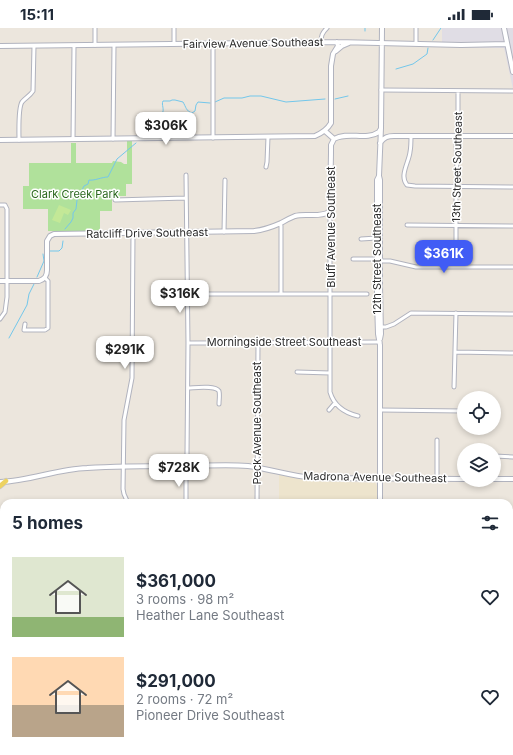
<!DOCTYPE html>
<html lang="en">
<head>
<meta charset="utf-8">
<style>
	:root { --surface:#fff; --page:#f2f2f3; --text:#1f2937; --muted:#747a83; --accent:#415cf5 }
	body { margin:0; font-family:Inter,sans-serif; background:var(--page); color:var(--text); height:100vh; display:flex; flex-direction:column; font-size:15px; white-space:nowrap }
	* { box-sizing:border-box; margin:0 }
	p { font-size:13px; color:var(--muted) }
	.icon { flex:none; width:22px; height:22px; fill:none; stroke:currentColor; stroke-width:2; stroke-linecap:round; stroke-linejoin:round }
	.map { position:relative; flex:1; overflow:hidden }
	.details { position:absolute; left:0px; top:471px; width:513px; height:256px; display:flex; flex-direction:column; background:var(--surface); border-radius:12px 12px 0 0; box-shadow:0 2px 6px #0003 }
	.details>* { flex:none }
	.fabs { position:absolute; left:457px; top:363px; display:grid; gap:8px }
	.fabs a { display:grid; place-items:center; width:44px; height:44px; border-radius:50%; background:var(--surface); box-shadow:0 2px 6px #0003; font-size:20px }
	.price { position:absolute; translate:-50% -34px; padding:0 9px; border-radius:8px; background:#fff; color:#222; font-size:13px; line-height:26px; filter:drop-shadow(0 1px 2px #0008) }
	.price::after { content:''; position:absolute; left:50%; top:24px; width:12px; height:9px; margin-left:-6px; background:inherit; clip-path:polygon(0 0,100% 0,50% 100%) }
	.price.on { background:var(--accent); color:#fff }
	ul { padding:0; list-style:none }
	li { display:flex; align-items:center; gap:12px; height:100px; padding:0 12px }
	li span { display:grid; place-items:center; flex:none; width:112px; height:80px; border-radius:0px; color:#555 }
	li>.icon { margin-inline-start:auto }
	span .icon { width:48px; height:48px; fill:#fffc; stroke-width:1 }
	li b { font-size:17px }
	h2 { display:flex; justify-content:space-between; align-items:center; height:48px; padding:0 12px; font-size:17px }
	.status { display:flex; justify-content:space-between; align-items:center; height:28px; padding:0 20px; background:var(--surface); direction:ltr }
	.status svg { height:11px; fill:currentColor }
	.map>svg:first-child { display:block }
</style>
</head>
<body>
<div class="status"><b>15:11</b><svg viewBox="0 0 49 12"><path d="M0 12V9h3v3zM5 12V6h3v6zM10 12V3h3v9zM15 12V0h3v12zM26 1h20v11H26zM47 4h2v5h-2z"/></svg></div>
<div class="map">
<svg width="513" height="727" viewBox="0 0 513 727">
	<rect width="100%" height="100%" fill="#ece6dd"/>
	<path fill="#e0dde5" d="M442,0H513V61L504,20L442,19Z"/>
	<path fill="#ede4cd" d="M279,447L311,453L375,455L377,458V475H279Z"/>
	<path fill="#b0e19b" d="M127,113H132V156H126V168H112V183H100V203H70V204H62V203H48V181H23V158H29V135H71V115H76V135H112L113,133L121,134L124,136H127Z
		M509,620H513V665H509Z"/>
	<path fill="#c3e897" d="M59,177L71,182L68,187L64,185L60,195L52,192Z"/>
	<g fill="none" stroke-linecap="round" stroke-linejoin="round">
		<path stroke="#73c7eb" stroke-width="1" d="M365,0V3
			M433,12L441,0
			M396,41L413,36L427,26L428,20
			M335,71L348,68
			M215,74L224,70H242L250,68H261L286,74L325,71
			M145,105C150,97 158,96 162,86C165,81 161,77 163,73H170L172,72H175L183,74C186,79 186,83 192,85L195,83L196,77L198,74L210,75
			M65,201L71,194L73,190V185L76,181L77,172L84,158L88,156L89,152C94,153 102,149 108,149L117,131L136,115
			M50,223H59L62,220L63,213
			M37,249L44,233L43,226
			M9,310L27,277L29,266L34,256"/>
		<g stroke="#b1b3be" stroke-width="5">
			<path id="street" d="M174,0V16
				M321,14C321,8 322,5 327,0
				M416,15V0
				M95,17V0
				M381,62L513,63
				M411,108C411,113 411,119 410,124C409,134 399,148 407,157L415,158L513,159
				M213,110V15
				M73,111L74,18
				M113,111L114,17
				M19,112C19,104 18,80 22,74C25,70 30,68 33,63L34,18
				M266,139L267,134L268,109
				M186,147L188,315L187,426
				M115,172L186,170
				M0,177H5L7,181V269L5,284L0,291
				M329,184L330,189V364C334,378 345,385 358,388
				M280,196L281,198V266
				M407,197L513,198
				M224,204L225,152
				M361,211L377,210
				M353,231H375L383,233H390L416,239H513
				M456,239V158L457,146L456,112L458,104V63
				M187,266H367
				M25,296L24,302H45L48,300V253L45,250
				M380,299H386L394,296L411,285L513,286
				M188,315L380,314
				M455,324L513,325
				M297,344L330,345
				M454,359L456,285
				M188,360C194,360 215,357 219,363C220,367 219,372 219,376
				M329,382L335,375
				M380,382L463,383
				M494,428L513,429
				M437,450V412
				M128,475L124,466L123,461L124,392L132,350L133,205
				M186,475V446
				M257,475L258,315
				M509,488H513
				M0,510H4
				M509,562L513,564
				M509,615H513
				M0,641H4
				M0,674L4,672
				M509,680L513,681
				M509,717H513
				M401,723V727
				M467,723V727
				M212,727V723
				M277,727V723
				M501,727L502,723"/>
		</g>
		<g stroke="#b1b3be" stroke-width="6">
			<path id="secondary" d="M504,0L513,44
				M0,18L337,14L461,17L507,16
				M336,23L342,18L349,15
				M325,103L334,111
				M334,111C348,103 366,113 379,104L380,102
				M0,112L315,108C322,105 327,102 331,95V38L333,26L338,18L337,14
				M380,115C384,109 388,108 394,108H513
				M379,148L380,152V257L381,306L380,311
				M0,253H39C45,251 47,248 47,242V213L50,208L54,206L254,203C264,202 272,199 281,195C286,192 290,190 295,188C306,185 319,190 329,184L330,180L331,125V117L334,111
				M494,451H513
				M0,454C30,453 57,441 87,440C119,438 152,438 184,438C205,438 227,436 248,438C270,441 291,448 313,450L464,451
				M380,475V317L378,306L377,272V152L379,148L381,100L382,0
				M344,727L347,723"/>
		</g>
		<g stroke="#c8c8c8" stroke-width="6">
			<path id="primary" d="M0,458L6,453
				M0,485L4,493
				M88,723L89,727"/>
		</g>
		<use href="#street" stroke="#fff" stroke-width="3"/>
		<use href="#secondary" stroke="#fff" stroke-width="4"/>
		<use href="#primary" stroke="#edd261" stroke-width="4.5"/>
	</g>
	<g text-anchor="middle" stroke-width="3" stroke-linejoin="round" paint-order="stroke">
		<g font-size="11" fill="#2b2b2b" stroke="#fff">
			<text transform="translate(253 15) rotate(-1)" y="4">Fairview Avenue Southeast</text>
			<text transform="translate(457 139) rotate(-89)" y="4">13th Street Southeast</text>
			<text transform="translate(331 199) rotate(-90)" y="4">Bluff Avenue Southeast</text>
			<text transform="translate(147 205) rotate(-1)" y="4">Ratcliff Drive Southeast</text>
			<text transform="translate(377 231) rotate(-90)" y="4">12th Street Southeast</text>
			<text x="284" y="318">Morningside Street Southeast</text>
			<text transform="translate(257 395) rotate(-90)" y="4">Peck Avenue Southeast</text>
			<text transform="translate(375 449) rotate(1)" y="4">Madrona Avenue Southeast</text>
		</g>
		<g font-size="11" fill="#29661c" stroke="#fff">
			<text x="75" y="170">Clark Creek Park</text>
		</g>
	</g>
</svg>
<div class="fabs">
<a><svg class="icon" aria-label="locate" viewBox="0 0 24 24"><circle cx="12" cy="12" r="6"/><path d="M12 2v4M12 18v4M2 12h4M18 12h4"/></svg></a>
<a><svg class="icon" aria-label="layers" viewBox="0 0 24 24"><path d="M12 4l9 5-9 5-9-5zM3 14l9 5 9-5"/></svg></a>
</div>
<b class="price" style="left:166px;top:118px">$306K</b>
<b class="price on" style="left:444px;top:246px">$361K</b>
<b class="price" style="left:180px;top:286px">$316K</b>
<b class="price" style="left:125px;top:342px">$291K</b>
<b class="price" style="left:179px;top:460px">$728K</b>
<section class="details">
<h2>5 homes<svg class="icon" aria-label="filters" viewBox="0 0 24 24"><path d="M4 7h16M4 17h16"/><circle cx="9" cy="7" r="2"/><circle cx="15" cy="17" r="2"/></svg></h2>
<ul>
<li><span style="background:linear-gradient(#dfe7d0 75%,#8fb573 0)"><svg class="icon" aria-label="home" viewBox="0 0 24 24"><path d="M3 11l9-7 9 7M6 9v11h12V9"/></svg></span><div><b>$361,000</b><p>3 rooms · 98 m²</p><p>Heather Lane Southeast</p></div><svg class="icon" aria-label="heart" viewBox="0 0 24 24"><path d="M12 20l-8-8c-3-5 5-10 8-4 3-6 11-1 8 4z"/></svg></li>
<li><span style="background:linear-gradient(#ffd9b3 60%,#b9a48a 0)"><svg class="icon" aria-label="home" viewBox="0 0 24 24"><path d="M3 11l9-7 9 7M6 9v11h12V9"/></svg></span><div><b>$291,000</b><p>2 rooms · 72 m²</p><p>Pioneer Drive Southeast</p></div><svg class="icon" aria-label="heart" viewBox="0 0 24 24"><path d="M12 20l-8-8c-3-5 5-10 8-4 3-6 11-1 8 4z"/></svg></li>
</ul>
</section>
</div>
</body>
</html>
